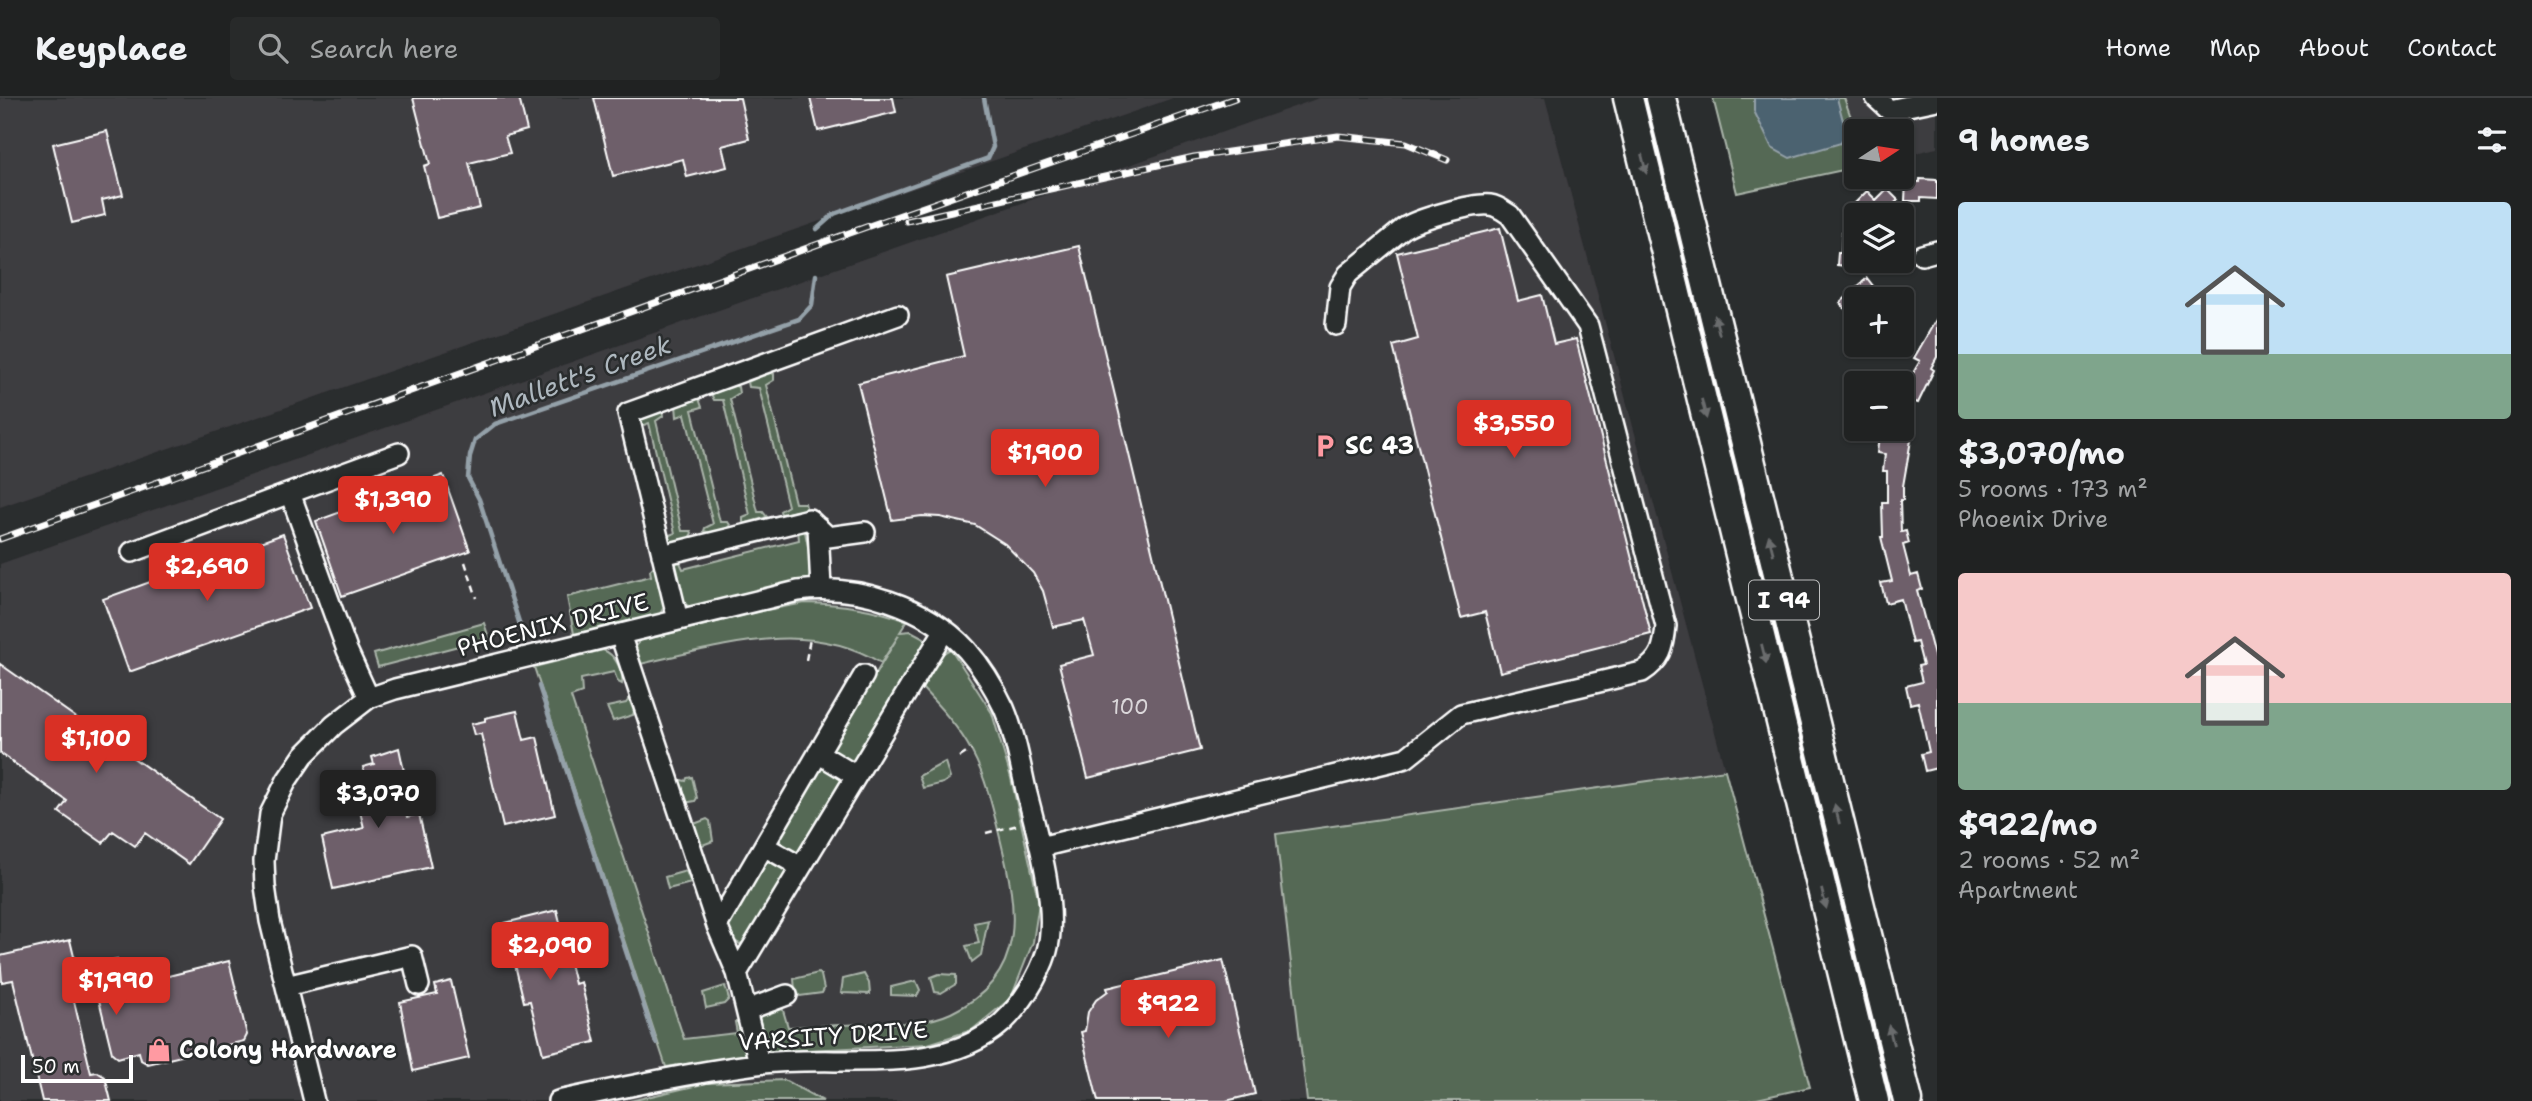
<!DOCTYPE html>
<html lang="en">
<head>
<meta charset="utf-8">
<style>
	:root { --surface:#202222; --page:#282a2a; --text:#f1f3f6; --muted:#a2a4a5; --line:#3d3f40; --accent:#d93025 }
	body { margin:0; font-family:"Shantell Sans",sans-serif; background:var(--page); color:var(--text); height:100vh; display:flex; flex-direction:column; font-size:26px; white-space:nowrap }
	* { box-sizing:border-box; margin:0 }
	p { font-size:23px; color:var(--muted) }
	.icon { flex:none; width:38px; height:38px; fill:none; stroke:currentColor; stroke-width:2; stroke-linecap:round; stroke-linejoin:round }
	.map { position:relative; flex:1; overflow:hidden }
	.sheet { display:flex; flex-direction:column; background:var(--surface); width:595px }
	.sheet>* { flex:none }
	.needle { width:46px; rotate:78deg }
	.tools { position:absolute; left:1844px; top:21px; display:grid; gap:14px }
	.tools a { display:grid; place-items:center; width:70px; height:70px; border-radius:7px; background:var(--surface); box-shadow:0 2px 5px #0004,0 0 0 2px var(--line); font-size:35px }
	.scale { position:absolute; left:21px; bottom:18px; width:112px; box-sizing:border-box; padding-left:7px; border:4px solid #fff; border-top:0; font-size:19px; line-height:24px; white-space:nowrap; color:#fff; -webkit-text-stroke:5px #2a2d2e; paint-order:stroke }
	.price { position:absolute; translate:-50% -60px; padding:0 16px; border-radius:7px; background:var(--accent); color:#fff; font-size:23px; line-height:46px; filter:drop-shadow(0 2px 4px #0008) }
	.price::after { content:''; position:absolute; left:50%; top:42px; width:21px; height:16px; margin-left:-10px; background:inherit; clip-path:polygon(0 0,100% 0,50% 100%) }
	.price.current { background:#222; color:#fff }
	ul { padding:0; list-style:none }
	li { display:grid; align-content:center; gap:14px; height:371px; padding:0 21px }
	li span { display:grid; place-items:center; height:217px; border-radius:7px; color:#555 }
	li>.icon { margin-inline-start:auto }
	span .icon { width:126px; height:126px; fill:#fffc; stroke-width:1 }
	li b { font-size:30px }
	h2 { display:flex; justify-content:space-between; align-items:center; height:84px; padding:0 21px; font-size:30px }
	header { display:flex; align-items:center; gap:42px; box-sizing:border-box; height:98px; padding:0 35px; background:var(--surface); border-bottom:2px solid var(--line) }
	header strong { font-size:33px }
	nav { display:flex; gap:38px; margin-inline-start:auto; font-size:24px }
	.search { width:490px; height:63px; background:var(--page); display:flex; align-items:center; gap:18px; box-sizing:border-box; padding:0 24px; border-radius:7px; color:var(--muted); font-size:26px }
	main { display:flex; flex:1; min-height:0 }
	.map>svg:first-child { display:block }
</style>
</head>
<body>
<header>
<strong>Keyplace</strong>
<div class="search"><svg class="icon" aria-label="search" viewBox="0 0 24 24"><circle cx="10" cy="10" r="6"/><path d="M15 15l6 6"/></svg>Search here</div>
<nav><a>Home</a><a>Map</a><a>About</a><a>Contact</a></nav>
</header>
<main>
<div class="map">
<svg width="1937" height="1003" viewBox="0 0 1937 1003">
	<rect width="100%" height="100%" fill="#2a2d2e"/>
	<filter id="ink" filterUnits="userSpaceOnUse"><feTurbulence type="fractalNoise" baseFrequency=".0143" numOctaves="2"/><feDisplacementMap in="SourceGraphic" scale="14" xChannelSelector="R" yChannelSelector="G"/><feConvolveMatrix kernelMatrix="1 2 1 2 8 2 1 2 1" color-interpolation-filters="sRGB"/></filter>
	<g filter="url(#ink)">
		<path fill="#3e3c40" d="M0,0H1173L0,409Z
			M1319,0H1545L1810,989L1748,1003H0V466Z
			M1844,0H1937V50L1902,58V33H1857V36Z"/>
		<path fill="#556954" stroke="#aab4aa" stroke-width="2" d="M1713,0H1844L1857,36V69L1737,95Z
			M768,274L774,276V282L766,287L795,405H805L806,409L803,412L781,416L780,413L788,408L759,290L749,289L748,284Z
			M734,287L738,289L739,295L730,301L758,414H763L767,419L743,426V420L750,417L723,302H714L712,298L713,294Z
			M698,298L702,309L692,312L720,424H728L730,427C726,433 711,436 704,433L705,430L713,426L685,316L677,319L676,307Z
			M662,311L663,318L656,323L682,433H691L692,435L689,440L670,444L667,442V438L675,435L649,325L641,328L638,323Z
			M803,430L805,434L813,472L807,483L691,509L684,506L672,460L679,462L683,471L799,442L798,432Z
			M653,469H656L665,507L660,516L574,536L567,499L651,478L650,472Z
			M805,505C841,506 872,510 907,523L900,534L911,533L924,540L925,546L853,664L850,665L831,652V650L899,537L881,565C806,519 719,549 640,566L644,579L633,555L639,543L761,513Z
			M484,525L489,540L378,569L374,556Z
			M951,551L992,615L1011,680L1039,805L1033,844L1011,900L972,932L928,946L769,954L757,913L782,909L788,929C815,928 841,927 868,926C897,925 925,927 951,915C1030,878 1017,809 1000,740C993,711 986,680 972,654C959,629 939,608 920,588C928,574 935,557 951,551Z
			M603,552C615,556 624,574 622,586L618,584L614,574L581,581L582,595L571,599L684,941L737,935L735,924H740L748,957L666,969L534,569Z
			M629,601L634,613L633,617L613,623L607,609L626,605Z
			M945,664L950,680L943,685L923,690L919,678Z
			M821,665L842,678L843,682L799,756H795L775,743Z
			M1725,672L1810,989L1748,1003H1307L1276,736Z
			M692,679L697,700L695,703L684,705L677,681L686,683L687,680Z
			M707,721L710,723L713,743L700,748L692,724L694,726Z
			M768,759L786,770V778L746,843L740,846L728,839L724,828Z
			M686,773L691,785L668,791L665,779Z
			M988,822L981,857L972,864L966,848L979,845L974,825Z
			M818,875L821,877L824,891L822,895L800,898L795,892L794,881Z
			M864,876L869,885L870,896L841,895L843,881Z
			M939,876L956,877V886L941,895L935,894L931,879Z
			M916,883L920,892L917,898L891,897V889Z
			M725,888L729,901L724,906L706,910L703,895Z
			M784,982L823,1003H630L707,985Z"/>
		<path fill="#4c6270" stroke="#94a1a9" stroke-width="2" d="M1754,0H1837L1846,34L1841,45L1790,60L1772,50L1754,13Z"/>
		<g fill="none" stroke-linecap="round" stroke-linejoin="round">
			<path stroke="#94a1a9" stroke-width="4.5" d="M817,131L834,116L988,60L993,49L984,0
				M520,527L479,401L468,380L470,358L475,342L495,326L799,221L812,207L816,177
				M539,588L656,945"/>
		</g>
		<path fill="#6e5e6a" stroke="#fff" stroke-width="2" d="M413,0H519L527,32L505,38L510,55L469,65L480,110L437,120L424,68L430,66Z
			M594,0H740L749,41L722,48L727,69L687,79L683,61L613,78Z
			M810,0H893L896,14L818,33Z
			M107,33L123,97L102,102L105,117L72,125L53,46Z
			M1920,81L1937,82V101L1921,100V103H1905L1906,83L1920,84Z
			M1887,91L1898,102L1882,117H1863L1853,107L1867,93L1876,102Z
			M1500,130L1518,203L1542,197L1554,246L1576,241L1651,536L1500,574L1485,514L1461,520L1393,248L1418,241L1397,155Z
			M1842,132L1857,133V169L1837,167L1838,155H1841Z
			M1079,148L1200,652L1088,680L1059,566L1094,557L1084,522L1053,529L1043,493L1033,475L1005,446L975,427L940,419L922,418L892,422L858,285L964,258L946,179Z
			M1867,180L1883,201H1857V224L1840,205Z
			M1937,220V259L1931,270L1934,272L1918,305L1912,303L1905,325H1902V294L1920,263L1914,260Z
			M1879,338L1911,342L1903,388V402H1900L1901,434L1906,433L1909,445L1903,447L1911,478L1918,476L1922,491L1917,493L1937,569V670L1925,673L1921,656L1929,654L1918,604L1910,606L1906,588L1922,584L1918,568L1923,567L1917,544L1912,545L1901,501L1886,505L1881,485L1892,483L1881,439H1883L1882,404H1887V373H1883L1885,356L1877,355Z
			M443,377L470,453L342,498L316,423Z
			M283,436L310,510L129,574L103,501Z
			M0,566L220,721L189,766L145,735L135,748L113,733L103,745L59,714L67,703L0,655Z
			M517,613L524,642L537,639L555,717L503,729L481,636L474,637L471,626L485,623V620Z
			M399,650L405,678L398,679L407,719L419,716L431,769L333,791L322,740L364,730L352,680L365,677L363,669L374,666L372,659Z
			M557,812L575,886L581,884L595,944L543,956L530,903L524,904L505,825Z
			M70,842L77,871L117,862L124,889L229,863L247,937L244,943L148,966L141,962L139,954L118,960L112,955L91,869L73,899L91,975L97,974L105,979L111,1003H42L13,882L2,884L0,858Z
			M1223,862L1255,996L1226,1003H1098L1081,934L1085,933L1088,914L1096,902L1108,893L1107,890Z
			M451,883L469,960L413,973L400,904L437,896L435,887Z"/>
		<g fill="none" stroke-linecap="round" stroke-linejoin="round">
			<g stroke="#fff" stroke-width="24">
				<path id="minor" d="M1876,0L1889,12L1937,2
					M1922,157L1937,153
					M818,429L821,490
					M132,454L290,395
					M662,457L809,421L828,439L865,434
					M678,522L628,315L898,217
					M620,536L717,828L864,577
					M369,600L347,552L290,395L399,355
					M818,655L856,678
					M764,748L801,769
					M1040,749L1406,660L1461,616L1642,574C1661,562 1664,550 1666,528L1588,228L1510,117C1504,113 1498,108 1490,107C1474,105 1417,121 1404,130L1348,176L1340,189L1336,227
					M717,828L737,875
					M286,888L412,858L419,887
					M747,912L787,897
					M759,965L737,875L944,533
					M314,1003L270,823L265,788L264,763L270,716L287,682L304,657L334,627L369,600L395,591L798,493C856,486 926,507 967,552C981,568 995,591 1004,610C1015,636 1020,665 1026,692C1037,736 1059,810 1047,853C1039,879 1021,907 1002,925C939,981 834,955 756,966C690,975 624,989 558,1003"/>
			</g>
			<g stroke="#fff" stroke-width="33">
				<path id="highway" d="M1628,0L1874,1003
					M1661,0L1908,1003"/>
			</g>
			<path stroke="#fff" stroke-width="2.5" stroke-dasharray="7 5" stroke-linecap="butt" d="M465,464L477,500
				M806,562L810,541
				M960,659L971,652
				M986,735L1018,727"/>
			<use href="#minor" stroke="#2a2d2e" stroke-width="19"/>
			<use href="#highway" stroke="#2a2d2e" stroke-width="28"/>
			<g stroke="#fff" stroke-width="7">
				<path id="rail" d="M907,123L1194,59L1338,38L1406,45L1447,62
					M0,441L849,135L1235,0"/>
			</g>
			<use href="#rail" stroke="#2a2d2e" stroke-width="4.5" stroke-dasharray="13" stroke-linecap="butt"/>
		</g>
		<defs><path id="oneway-solid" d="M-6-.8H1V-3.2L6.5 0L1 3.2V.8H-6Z" transform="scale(1.75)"/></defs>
		<g fill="#6a6c6d">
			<use href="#oneway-solid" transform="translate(1644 66) rotate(76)"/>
			<use href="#oneway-solid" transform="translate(1717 227) rotate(-104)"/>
			<use href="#oneway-solid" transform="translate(1704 311) rotate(76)"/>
			<use href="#oneway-solid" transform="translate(1771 447) rotate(-104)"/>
			<use href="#oneway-solid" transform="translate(1764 556) rotate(76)"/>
			<use href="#oneway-solid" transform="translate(1837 716) rotate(-104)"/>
			<use href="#oneway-solid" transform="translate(1824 801) rotate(76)"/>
			<use href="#oneway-solid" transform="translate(1891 937) rotate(-104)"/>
		</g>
	</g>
	<defs>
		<g id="parking-bare" transform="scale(1.89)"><path d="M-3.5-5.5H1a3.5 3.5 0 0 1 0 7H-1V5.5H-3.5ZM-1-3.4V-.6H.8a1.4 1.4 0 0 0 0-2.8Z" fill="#ff9aa2" stroke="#2a2d2e" stroke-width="2.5" paint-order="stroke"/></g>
		<g id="shop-bare" transform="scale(1.89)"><path d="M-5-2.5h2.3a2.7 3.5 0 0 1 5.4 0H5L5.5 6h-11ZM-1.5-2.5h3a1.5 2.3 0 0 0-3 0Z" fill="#ff9aa2" stroke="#2a2d2e" stroke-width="2.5" paint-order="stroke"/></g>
	</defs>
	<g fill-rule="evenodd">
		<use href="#parking-bare" x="1325" y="348"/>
		<use href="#shop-bare" x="159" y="952"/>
	</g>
	<g text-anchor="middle" stroke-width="5" stroke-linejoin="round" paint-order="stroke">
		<g font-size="21" fill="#dbd7da">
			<text x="1130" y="616">100</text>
		</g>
		<rect fill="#2a2d2e" stroke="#bfc0c0" stroke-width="2" x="1749" y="482.5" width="70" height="39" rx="5"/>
		<g font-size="23" font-weight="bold" fill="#fff">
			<text x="1784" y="510">I 94</text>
		</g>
		<g font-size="24" font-weight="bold" fill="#fff" stroke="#2a2d2e" text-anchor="start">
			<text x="1345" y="356">SC 43</text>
			<text x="179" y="960">Colony Hardware</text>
		</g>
		<g font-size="24" fill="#fff" stroke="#2a2d2e">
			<text transform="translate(553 527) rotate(-14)" y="8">PHOENIX DRIVE</text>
			<text transform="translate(833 938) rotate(-4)" y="8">VARSITY DRIVE</text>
		</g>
		<g font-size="26" font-style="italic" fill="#aeb8bf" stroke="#2a2d2e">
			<text transform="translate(580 278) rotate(-20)" y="9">Mallett's Creek</text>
		</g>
	</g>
</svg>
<div class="tools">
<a><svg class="needle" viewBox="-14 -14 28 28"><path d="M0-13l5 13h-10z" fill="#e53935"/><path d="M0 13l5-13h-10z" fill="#a2a4a5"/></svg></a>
<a><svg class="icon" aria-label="layers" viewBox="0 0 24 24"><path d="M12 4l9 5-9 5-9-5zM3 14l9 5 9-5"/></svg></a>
<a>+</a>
<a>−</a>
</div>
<div class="scale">50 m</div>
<b class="price" style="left:1514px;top:362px">$3,550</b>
<b class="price" style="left:1045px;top:391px">$1,900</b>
<b class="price" style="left:393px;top:438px">$1,390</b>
<b class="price" style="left:207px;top:505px">$2,690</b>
<b class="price" style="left:96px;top:677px">$1,100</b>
<b class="price current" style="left:378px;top:732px">$3,070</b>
<b class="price" style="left:550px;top:884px">$2,090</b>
<b class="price" style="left:116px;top:919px">$1,990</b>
<b class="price" style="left:1168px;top:942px">$922</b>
</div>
<section class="sheet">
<h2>9 homes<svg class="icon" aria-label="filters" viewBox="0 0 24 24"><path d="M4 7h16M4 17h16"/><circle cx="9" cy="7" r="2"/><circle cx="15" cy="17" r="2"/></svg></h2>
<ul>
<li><span style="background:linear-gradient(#bfe0f5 70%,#7fa58c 0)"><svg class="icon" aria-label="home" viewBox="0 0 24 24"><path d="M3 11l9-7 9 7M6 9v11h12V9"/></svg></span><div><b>$3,070/mo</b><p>5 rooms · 173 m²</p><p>Phoenix Drive</p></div></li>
<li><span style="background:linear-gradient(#f6c9c9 60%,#7fa58c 0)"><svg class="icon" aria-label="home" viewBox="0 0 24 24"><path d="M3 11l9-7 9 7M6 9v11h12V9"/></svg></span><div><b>$922/mo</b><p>2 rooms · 52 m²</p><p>Apartment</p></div></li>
</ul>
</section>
</main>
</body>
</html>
